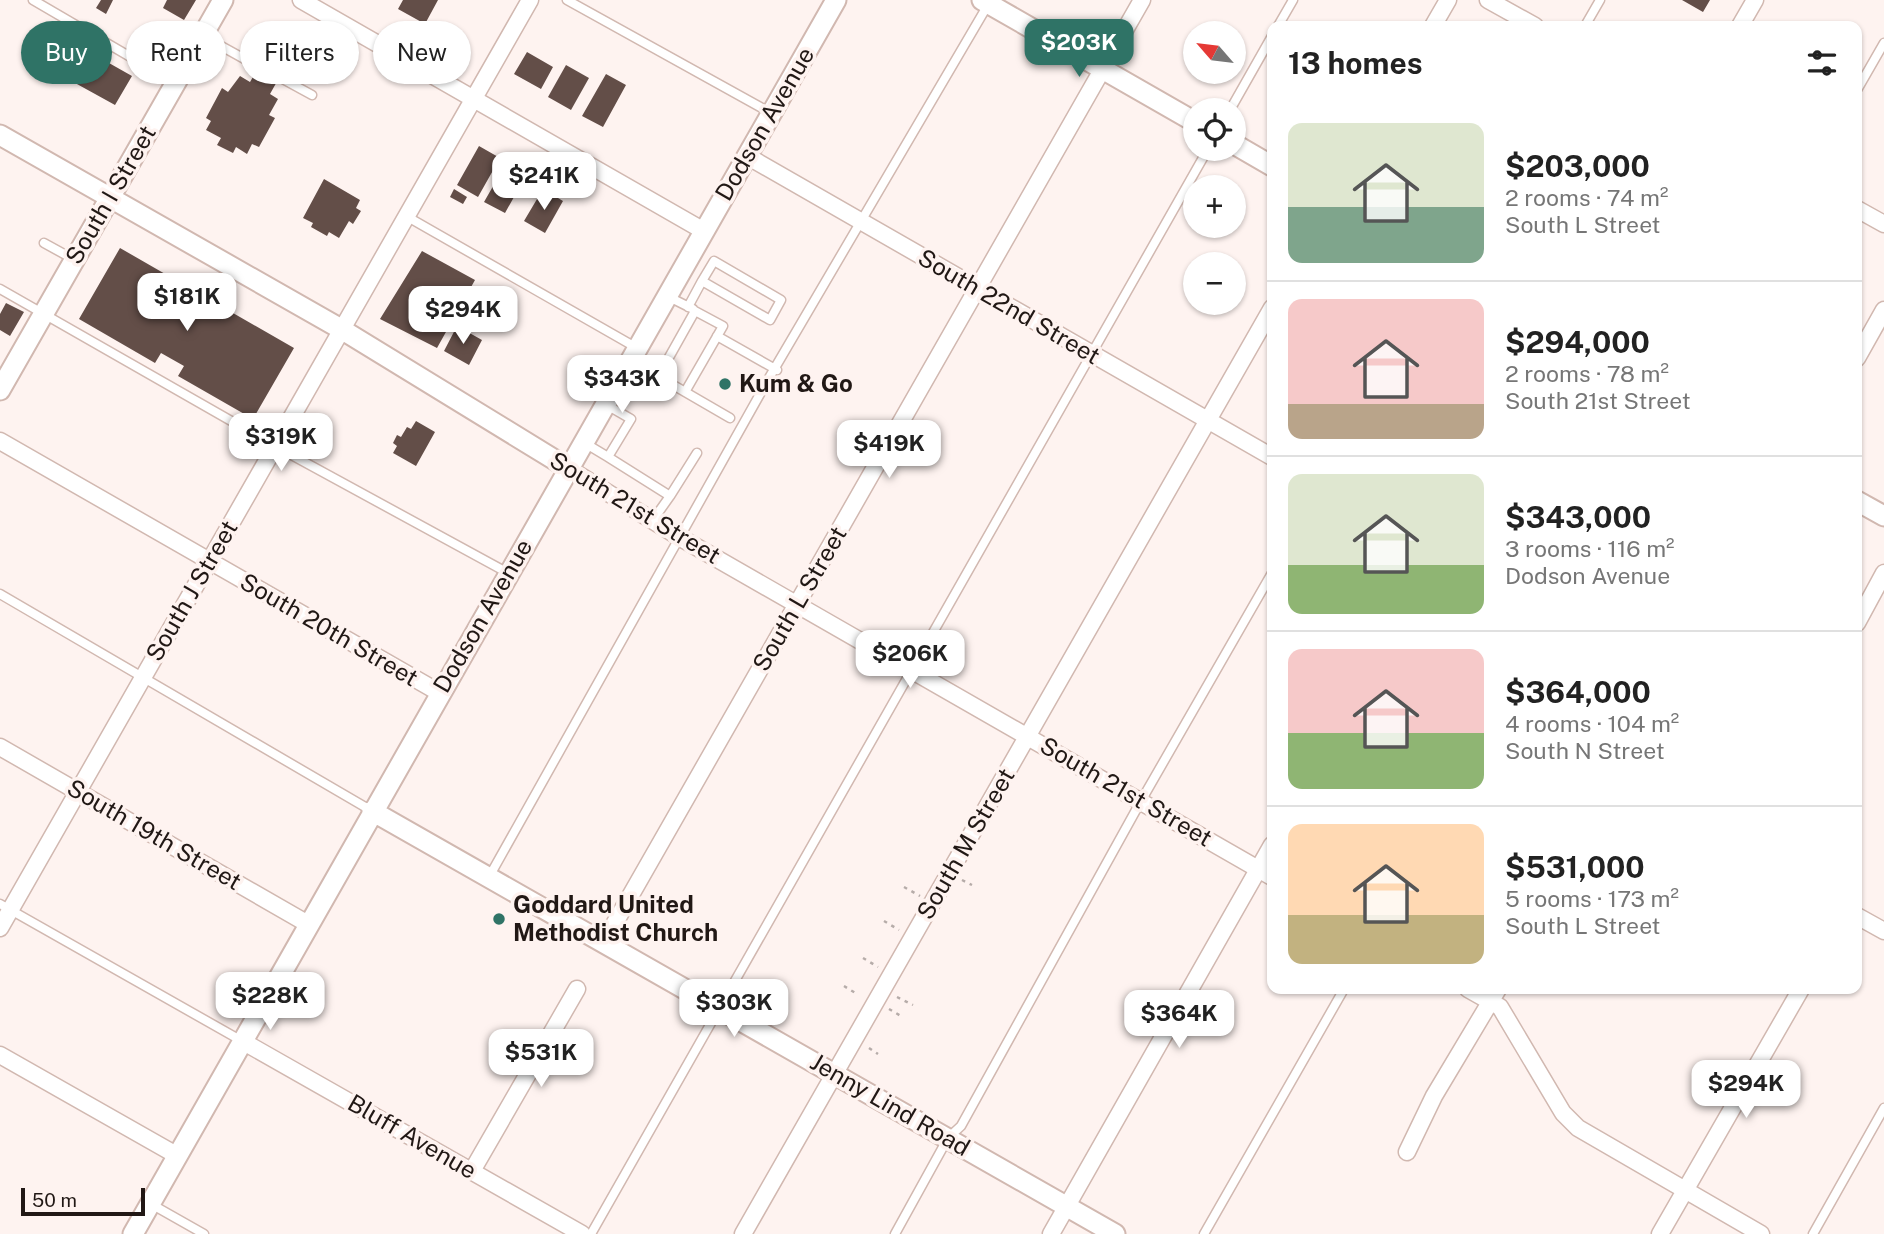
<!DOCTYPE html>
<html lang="en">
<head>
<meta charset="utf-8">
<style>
	:root { --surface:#fff; --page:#f2f2f2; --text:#222; --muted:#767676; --line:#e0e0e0; --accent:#2f7366 }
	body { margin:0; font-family:"Public Sans",sans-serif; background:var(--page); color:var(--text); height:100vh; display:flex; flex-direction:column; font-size:26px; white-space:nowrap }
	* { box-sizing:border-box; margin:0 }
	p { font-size:23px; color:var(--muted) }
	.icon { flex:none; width:38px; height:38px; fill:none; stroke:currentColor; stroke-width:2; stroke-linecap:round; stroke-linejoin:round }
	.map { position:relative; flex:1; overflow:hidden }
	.panel { position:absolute; left:1267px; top:21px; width:595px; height:973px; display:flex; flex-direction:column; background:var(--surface); border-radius:14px; box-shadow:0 2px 5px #0004 }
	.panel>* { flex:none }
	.banner { position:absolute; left:21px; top:21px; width:665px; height:63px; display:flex; gap:14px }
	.needle { width:46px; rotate:298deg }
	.controls { position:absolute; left:1183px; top:21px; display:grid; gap:14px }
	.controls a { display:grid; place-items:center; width:63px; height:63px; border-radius:50%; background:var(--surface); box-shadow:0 2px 5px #0004; font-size:35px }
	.scale { position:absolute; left:21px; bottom:18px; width:124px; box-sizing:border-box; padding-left:7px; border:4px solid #211815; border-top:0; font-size:19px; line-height:24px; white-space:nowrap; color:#211815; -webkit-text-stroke:5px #fef3f0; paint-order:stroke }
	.price { position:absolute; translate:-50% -60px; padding:0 16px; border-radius:14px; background:#fff; color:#222; font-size:23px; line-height:46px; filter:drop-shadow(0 2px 4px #0008) }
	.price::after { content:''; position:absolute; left:50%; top:42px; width:21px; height:16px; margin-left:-10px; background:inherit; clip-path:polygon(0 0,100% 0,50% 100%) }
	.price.active { background:var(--accent); color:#fff }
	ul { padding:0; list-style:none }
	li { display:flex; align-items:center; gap:21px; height:175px; padding:0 21px }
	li+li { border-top:2px solid var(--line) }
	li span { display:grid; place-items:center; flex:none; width:196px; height:140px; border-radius:14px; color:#555 }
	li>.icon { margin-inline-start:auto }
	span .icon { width:84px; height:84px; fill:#fffc; stroke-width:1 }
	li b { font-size:30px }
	h2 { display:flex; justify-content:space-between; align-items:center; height:84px; padding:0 21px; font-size:30px }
	.chip { padding:0 24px; border-radius:32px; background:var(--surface); box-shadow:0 2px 5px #0004; font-size:24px; line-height:63px }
	.chip.active { background:var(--accent); color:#fff }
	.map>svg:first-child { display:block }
</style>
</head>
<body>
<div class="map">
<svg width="1884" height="1234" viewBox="0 0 1884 1234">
	<rect width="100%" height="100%" fill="#fef3f0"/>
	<path fill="#634e48" d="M101,0H113L106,14L96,8Z
		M167,0H196L184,20L163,8Z
		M403,0H438L425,24L398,9Z
		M1682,0H1710L1703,12Z
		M54,32L132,76L115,105L37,62Z
		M527,52L553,67L541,89L514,74Z
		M264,58L284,69L270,94L278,99L269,115L275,118L259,147L252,144L247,154L236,147L233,153L217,145L221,138L206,130L211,121L206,118L222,88L228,92L240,76L250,82Z
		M566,65L589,78L571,110L548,97Z
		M606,74L626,85L603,127L582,116Z
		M479,146L500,158L478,197L457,185Z
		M504,167L524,179L505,213L484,202Z
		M324,179L360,200L356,208L361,211L353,224L349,221L339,238L329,232L327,236L311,227L313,223L303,218Z
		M454,189L467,197L463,204L450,197Z
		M548,192L563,201L545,233L524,221L540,194L545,197Z
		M120,248L294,348L253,419L178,376L184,366L161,353L155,363L79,319Z
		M422,251L475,280L437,348L380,319Z
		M6,303L24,312L10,336L0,330V314Z
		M457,326L482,340L469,365L444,351Z
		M416,421L435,432L416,466L393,453L397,446L393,443L397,435L401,437L407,427L411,429Z"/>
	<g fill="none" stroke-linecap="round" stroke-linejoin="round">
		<g stroke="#d1b8b0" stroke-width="11">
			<path id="service" d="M33,0L175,83
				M567,0L771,113
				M1278,26L1293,0
				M1585,26L1600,0
				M203,36L259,67
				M279,77L312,95
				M1857,90L1884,43
				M1230,110L1272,36
				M406,216L637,348
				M44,243L75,260
				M0,289L275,446L508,573
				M667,296L693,309
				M688,307L702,281L770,320L781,300L714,261L702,281
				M717,336L777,370
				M630,360L730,418
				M658,377L695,311L723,326L685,392
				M605,404L631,419L608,457L670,496L697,453
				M583,442L608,457
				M653,520L670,496
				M0,594L372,811
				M489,877L769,378L989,3
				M0,904L242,1041
				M151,1204L204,1234
				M591,1234L1208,149
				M895,1234L948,1138L961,1126L1141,801L1272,573
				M1204,1234L1344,989
				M1813,1234L1884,1108"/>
		</g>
		<g stroke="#d1b8b0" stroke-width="19">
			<path id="minor" d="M301,0L704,231
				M1488,0L1535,26
				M1433,26L1448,0
				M1740,26L1755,0
				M747,156L1272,457
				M1857,209L1884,224
				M1857,358L1884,310
				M0,441L440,693
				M568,468L679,537L1272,877
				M1857,623L1884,573
				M0,747L308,924
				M1857,916L1884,931
				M0,928L530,0
				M604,942L1142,0
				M1468,989L1500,1007L1563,1113L1578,1128L1761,1234
				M242,1041L582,1234
				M0,1055L178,1156
				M1407,1152L1434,1096L1498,989
				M472,1171L577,989
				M743,1234L1272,308
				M1051,1234L1272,845
				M1660,1234L1801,989"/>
		</g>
		<g stroke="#d1b8b0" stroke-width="23">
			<path id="tertiary" d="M982,0L1195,122
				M0,135L341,329L568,468
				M1234,144L1272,166
				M0,390L223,0
				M1857,501L1884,516
				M372,811L1115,1234
				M133,1234L836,0"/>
		</g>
		<path stroke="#b6aca9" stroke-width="2.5" stroke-dasharray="3.5 5" stroke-linecap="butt" d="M962,880L972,885
			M904,887L920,896
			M884,921L899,930
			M863,958L878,967
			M844,986L857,994
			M897,997L913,1005
			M889,1009L901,1016
			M869,1048L878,1054"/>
		<use href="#service" stroke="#fff" stroke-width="8"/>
		<use href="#minor" stroke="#fff" stroke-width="16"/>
		<use href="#tertiary" stroke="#fff" stroke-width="19"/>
	</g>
	<g fill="#2f7366" stroke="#fef3f0" stroke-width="2.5">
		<circle cx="725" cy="384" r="7"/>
		<circle cx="499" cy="919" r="7"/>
	</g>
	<g text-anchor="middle" stroke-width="7" stroke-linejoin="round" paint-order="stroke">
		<g font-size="24" fill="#211815" stroke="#fef3f0">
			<text transform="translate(765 124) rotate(-60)" y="8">Dodson Avenue</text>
			<text transform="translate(111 195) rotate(-60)" y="8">South I Street</text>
			<text transform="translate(1009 307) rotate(30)" y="8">South 22nd Street</text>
			<text transform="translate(635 508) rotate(31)" y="8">South 21st Street</text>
			<text transform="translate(192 591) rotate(-60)" y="8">South J Street</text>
			<text transform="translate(800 599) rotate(-60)" y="8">South L Street</text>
			<text transform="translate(483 616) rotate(-60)" y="8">Dodson Avenue</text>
			<text transform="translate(329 630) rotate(30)" y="8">South 20th Street</text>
			<text transform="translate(1126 792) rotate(30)" y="8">South 21st Street</text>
			<text transform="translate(154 835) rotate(30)" y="8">South 19th Street</text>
			<text transform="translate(966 844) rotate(-60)" y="8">South M Street</text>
			<text transform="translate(890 1105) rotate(30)" y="8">Jenny Lind Road</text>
			<text transform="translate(412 1137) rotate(30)" y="8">Bluff Avenue</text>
		</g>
		<g font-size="24" font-weight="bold" fill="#211815" stroke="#fef3f0" text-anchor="start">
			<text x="739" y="392">Kum &amp; Go</text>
			<text x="513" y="913">Goddard United<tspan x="513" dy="28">Methodist Church</tspan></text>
		</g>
	</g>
</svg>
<div class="controls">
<a><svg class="needle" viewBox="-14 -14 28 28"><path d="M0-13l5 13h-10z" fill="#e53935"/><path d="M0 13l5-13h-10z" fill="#767676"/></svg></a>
<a><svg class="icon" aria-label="locate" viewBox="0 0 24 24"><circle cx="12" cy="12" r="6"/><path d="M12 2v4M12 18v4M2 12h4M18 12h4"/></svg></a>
<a>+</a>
<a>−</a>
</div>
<div class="scale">50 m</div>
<b class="price active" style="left:1079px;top:79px">$203K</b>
<b class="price" style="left:544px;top:212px">$241K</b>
<b class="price" style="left:187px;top:333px">$181K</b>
<b class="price" style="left:463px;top:346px">$294K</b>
<b class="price" style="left:622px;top:415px">$343K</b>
<b class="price" style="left:281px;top:473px">$319K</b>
<b class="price" style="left:889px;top:480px">$419K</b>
<b class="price" style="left:910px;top:690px">$206K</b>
<b class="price" style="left:270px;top:1032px">$228K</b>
<b class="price" style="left:734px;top:1039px">$303K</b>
<b class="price" style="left:1179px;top:1050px">$364K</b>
<b class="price" style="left:541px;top:1089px">$531K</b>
<b class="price" style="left:1746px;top:1120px">$294K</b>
<div class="banner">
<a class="chip active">Buy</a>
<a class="chip">Rent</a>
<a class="chip">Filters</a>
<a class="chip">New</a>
</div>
<section class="panel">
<h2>13 homes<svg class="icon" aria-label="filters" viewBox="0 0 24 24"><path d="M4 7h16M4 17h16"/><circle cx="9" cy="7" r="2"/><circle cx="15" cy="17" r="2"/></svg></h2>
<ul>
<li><span style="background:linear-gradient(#dfe7d0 60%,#7fa58c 0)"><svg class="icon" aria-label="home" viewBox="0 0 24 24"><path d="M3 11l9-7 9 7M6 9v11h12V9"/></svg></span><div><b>$203,000</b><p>2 rooms · 74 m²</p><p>South L Street</p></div></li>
<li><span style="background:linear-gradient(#f6c9c9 75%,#b9a48a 0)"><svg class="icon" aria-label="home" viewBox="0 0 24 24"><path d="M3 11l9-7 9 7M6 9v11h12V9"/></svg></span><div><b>$294,000</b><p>2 rooms · 78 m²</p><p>South 21st Street</p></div></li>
<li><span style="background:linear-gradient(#dfe7d0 65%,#8fb573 0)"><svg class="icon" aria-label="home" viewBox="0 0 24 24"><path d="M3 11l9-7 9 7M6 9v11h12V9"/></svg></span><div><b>$343,000</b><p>3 rooms · 116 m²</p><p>Dodson Avenue</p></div></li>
<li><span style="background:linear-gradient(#f6c9c9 60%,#8fb573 0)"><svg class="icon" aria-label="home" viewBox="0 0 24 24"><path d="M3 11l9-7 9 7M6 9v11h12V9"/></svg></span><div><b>$364,000</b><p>4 rooms · 104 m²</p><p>South N Street</p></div></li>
<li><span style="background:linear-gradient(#ffd9b3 65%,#c2b280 0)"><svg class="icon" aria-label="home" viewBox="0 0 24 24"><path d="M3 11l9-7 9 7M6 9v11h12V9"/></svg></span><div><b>$531,000</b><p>5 rooms · 173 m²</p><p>South L Street</p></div></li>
</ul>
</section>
</div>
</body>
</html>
